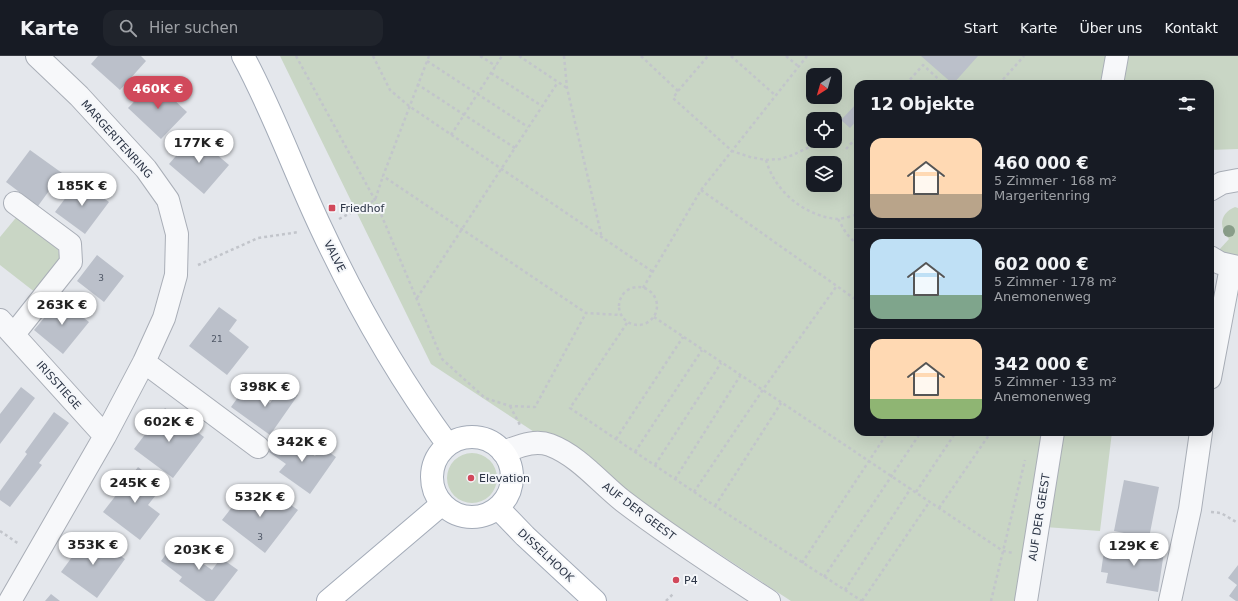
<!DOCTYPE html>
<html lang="de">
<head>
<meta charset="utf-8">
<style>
	:root { --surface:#171b24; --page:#20242c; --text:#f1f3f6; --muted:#9ea1a6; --line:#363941; --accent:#d1495b }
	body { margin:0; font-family:"DejaVu Sans",sans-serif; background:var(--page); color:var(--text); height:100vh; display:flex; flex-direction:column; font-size:15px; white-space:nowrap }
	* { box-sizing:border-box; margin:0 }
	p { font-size:13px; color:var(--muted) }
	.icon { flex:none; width:22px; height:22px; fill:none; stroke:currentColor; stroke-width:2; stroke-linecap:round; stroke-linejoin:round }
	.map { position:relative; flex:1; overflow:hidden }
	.sheet { position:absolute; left:854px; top:24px; width:360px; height:356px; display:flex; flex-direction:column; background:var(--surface); border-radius:12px; box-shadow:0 4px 16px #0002 }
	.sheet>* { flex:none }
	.needle { width:26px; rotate:217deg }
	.buttons { position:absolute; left:806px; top:12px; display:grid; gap:8px }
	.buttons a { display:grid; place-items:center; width:36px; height:36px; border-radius:8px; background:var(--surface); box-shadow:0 4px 16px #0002; font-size:20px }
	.price { position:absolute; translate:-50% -34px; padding:0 9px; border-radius:14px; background:#fff; color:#222; font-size:13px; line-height:26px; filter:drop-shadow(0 1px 2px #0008) }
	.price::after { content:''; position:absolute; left:50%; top:24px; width:12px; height:9px; margin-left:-6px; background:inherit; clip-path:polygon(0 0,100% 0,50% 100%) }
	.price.current { background:var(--accent); color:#fff }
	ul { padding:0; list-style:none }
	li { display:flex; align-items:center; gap:12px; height:100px; padding:0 16px }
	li+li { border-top:1px solid var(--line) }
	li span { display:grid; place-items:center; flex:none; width:112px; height:80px; border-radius:12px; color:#555 }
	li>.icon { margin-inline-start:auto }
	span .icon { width:48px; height:48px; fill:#fffc; stroke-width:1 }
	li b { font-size:17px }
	h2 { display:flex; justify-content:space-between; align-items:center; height:48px; padding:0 16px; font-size:17px }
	header { display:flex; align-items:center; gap:24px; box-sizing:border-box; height:56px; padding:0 20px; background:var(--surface); border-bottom:1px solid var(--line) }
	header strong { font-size:19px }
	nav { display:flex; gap:22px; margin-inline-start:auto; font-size:14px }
	.search { width:280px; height:36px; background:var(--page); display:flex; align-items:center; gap:10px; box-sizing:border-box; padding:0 14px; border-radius:12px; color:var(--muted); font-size:15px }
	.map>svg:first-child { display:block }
</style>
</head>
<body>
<header>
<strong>Karte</strong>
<div class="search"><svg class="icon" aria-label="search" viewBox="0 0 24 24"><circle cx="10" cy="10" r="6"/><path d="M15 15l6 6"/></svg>Hier suchen</div>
<nav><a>Start</a><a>Karte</a><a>Über uns</a><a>Kontakt</a></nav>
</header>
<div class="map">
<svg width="1238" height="545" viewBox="0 0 1238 545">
	<rect width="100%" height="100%" fill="#e4e7ec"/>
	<path fill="#c9d6c5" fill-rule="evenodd" d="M280,0H1113L1108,28H858V376H1046L1016,545H791L431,308ZM813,19H835V41H813ZM813,63H835V85H813ZM813,107H835V129H813Z
		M1128,0H1238V93L1210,94V28H1123Z
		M1235,151L1238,152V201H1232L1218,195L1229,183C1218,171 1220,157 1235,151Z
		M19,158L57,186L60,205L36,237L0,209V181Z
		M1062,376H1112L1100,475L1045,471Z
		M447 422a25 25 0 1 1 50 0a25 25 0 1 1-50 0Z"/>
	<path fill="#bbc0ca" d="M98,0H141L146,5L120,34L91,8Z
		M921,0H978L953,28Z
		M154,25L187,56L161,83L128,52Z
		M858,46V63L850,72L841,64Z
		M194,79L229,109L204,138L169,108Z
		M30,94L62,117L38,150L6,126Z
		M79,124L109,146L85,178L55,156Z
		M97,199L124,220L104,246L77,225Z
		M60,243L89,266L63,298L34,274Z
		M219,251L237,264L229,275L249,291L227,319L189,290Z
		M283,328L298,339L270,379L231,351L246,330L270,347Z
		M21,331L35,342L0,388V358Z
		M165,352L204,381L173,422L134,393Z
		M54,356L69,367L39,407L42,409L10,451L0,444V435L27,398L25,396Z
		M282,377L315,400L322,391L336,401L310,438L279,416L286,408L269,396Z
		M138,411L163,430L148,449L160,458L140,484L103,456Z
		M1124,424L1159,431L1149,482L1114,475Z
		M267,432L298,454L265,497L222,464L243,437L255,447Z
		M89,478L125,503L97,542L61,516Z
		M178,482L199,497L195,502L212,514L221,502L238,514L214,545H206L179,525L182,521L161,505Z
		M1118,487L1164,496L1158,536L1106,527L1108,517L1101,516L1104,495L1117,497Z
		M1238,509V545H1236L1229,540L1237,529L1228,522Z
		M51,538L60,545H45Z"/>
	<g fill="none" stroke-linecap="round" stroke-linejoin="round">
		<g stroke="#a9aeb7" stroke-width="24">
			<path id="minor" d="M1112,28L1117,0
				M1210,134L1222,127L1238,124
				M1210,201L1220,207L1238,211
				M0,264L105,380
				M14,278L71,206L70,188L15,147
				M144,306L258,391
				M1210,322L1231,211
				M503,396C518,391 534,383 550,389C579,400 600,427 623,445C670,481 720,513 769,545
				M10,545L105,380L144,306L164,262L176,219L177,178L168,144L146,113L79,40L37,0
				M1026,545L1053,376
				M1170,545L1190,453L1201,376"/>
		</g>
		<g stroke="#a3abb8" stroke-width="24">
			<path id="major" d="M243,0C273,55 294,115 321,172C356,247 398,321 448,389
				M432 421a40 40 0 1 1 80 0a40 40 0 1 1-80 0Z
				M498,452L525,480L595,545
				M328,545L442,448"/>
		</g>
		<path stroke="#c2c5cb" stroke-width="2.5" stroke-dasharray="3 3" stroke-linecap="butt" d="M296,0L375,144L442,303L485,342L510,350L535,351L586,257
			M373,0L390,34L409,50L653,216
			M429,0L383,120L586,257L620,259
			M480,0L496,10
			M519,0L567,32
			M564,0L567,32L602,182
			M641,0L678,35L673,42L732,95L750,101L766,104L780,103L793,99L813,89L816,85
			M731,0L775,39
			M786,0L798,10
			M427,5L528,71
			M491,17L542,50
			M417,28L515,92
			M906,28L923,9L944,28
			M999,28L1024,0
			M678,35L708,0
			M451,79L502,0
			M846,93L858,80
			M766,104C775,136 805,160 837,163C843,163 852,160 858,158
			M701,134L858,245
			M339,163L375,144L383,120
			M838,163L846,177L858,190
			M198,209L258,182L299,176
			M619 250a19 19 0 1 1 38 0a19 19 0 1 1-38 0Z
			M643,232L701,134L807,0
			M417,242L558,26
			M654,261L1003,495L1013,497
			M627,267L570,352L715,450L862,545
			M510,350L520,369
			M616,383L683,281
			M635,396L702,294
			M655,409L721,307
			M675,423L740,320
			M694,436L762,335L836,231
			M916,436L956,376
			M715,450L781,347
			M939,452L991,376
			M1211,456L1221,457L1238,467
			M0,475L19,488
			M802,507L888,376
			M824,521L921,376
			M845,534L911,432
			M666,545L673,538
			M862,545L930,445
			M991,545L1025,404"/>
		<use href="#minor" stroke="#f7f8fa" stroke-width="22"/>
		<use href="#major" stroke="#fff" stroke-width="22"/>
	</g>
	<circle fill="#899d89" cx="1229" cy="175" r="6"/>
	<g fill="#d1495b" stroke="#f4f6f9" stroke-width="1.5">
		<rect x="328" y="148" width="8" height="8" rx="2"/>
		<circle cx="471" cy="422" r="4"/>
		<circle cx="676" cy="524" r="4"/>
	</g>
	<g text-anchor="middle" stroke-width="4" stroke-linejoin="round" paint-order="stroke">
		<g font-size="9" fill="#4f5766">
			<text x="101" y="225">3</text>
			<text x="217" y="286">21</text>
			<text x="260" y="484">3</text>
		</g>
		<g font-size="11" fill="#2b3445" stroke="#f4f6f9">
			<text transform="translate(117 83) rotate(48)" y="4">MARGERITENRING</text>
			<text transform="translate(335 200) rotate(63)" y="4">VALVE</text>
			<text transform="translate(59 329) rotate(48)" y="4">IRISSTIEGE</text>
			<text transform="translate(639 455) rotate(37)" y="4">AUF DER GEEST</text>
			<text transform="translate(1039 461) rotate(-81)" y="4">AUF DER GEEST</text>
			<text transform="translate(546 499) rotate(43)" y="4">DISSELHOOK</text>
		</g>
		<g font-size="11" fill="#2b3445" stroke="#f4f6f9" text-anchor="start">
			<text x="340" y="156">Friedhof</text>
			<text x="479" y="426">Elevation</text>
			<text x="684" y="528">P4</text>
		</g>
	</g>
</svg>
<div class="buttons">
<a><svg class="needle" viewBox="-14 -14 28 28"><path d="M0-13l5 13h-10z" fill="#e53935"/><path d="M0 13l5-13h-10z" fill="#9ea1a6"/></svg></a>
<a><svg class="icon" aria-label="locate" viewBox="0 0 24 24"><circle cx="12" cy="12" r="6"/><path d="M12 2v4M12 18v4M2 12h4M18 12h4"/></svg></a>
<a><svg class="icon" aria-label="layers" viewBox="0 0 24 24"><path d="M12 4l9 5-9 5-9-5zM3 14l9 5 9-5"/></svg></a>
</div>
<b class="price current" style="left:158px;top:54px">460K €</b>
<b class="price" style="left:199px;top:108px">177K €</b>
<b class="price" style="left:82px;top:151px">185K €</b>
<b class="price" style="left:62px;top:270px">263K €</b>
<b class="price" style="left:265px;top:352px">398K €</b>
<b class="price" style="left:169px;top:387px">602K €</b>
<b class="price" style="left:302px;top:407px">342K €</b>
<b class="price" style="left:135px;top:448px">245K €</b>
<b class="price" style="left:260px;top:462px">532K €</b>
<b class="price" style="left:93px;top:510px">353K €</b>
<b class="price" style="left:1134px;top:511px">129K €</b>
<b class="price" style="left:199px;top:515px">203K €</b>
<section class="sheet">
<h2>12 Objekte<svg class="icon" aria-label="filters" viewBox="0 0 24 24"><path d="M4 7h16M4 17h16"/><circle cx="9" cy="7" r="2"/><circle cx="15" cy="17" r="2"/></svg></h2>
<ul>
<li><span style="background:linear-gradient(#ffd9b3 70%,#b9a48a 0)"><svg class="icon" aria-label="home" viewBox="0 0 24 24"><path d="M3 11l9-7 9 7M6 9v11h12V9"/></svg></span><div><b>460 000 €</b><p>5 Zimmer · 168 m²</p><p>Margeritenring</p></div></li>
<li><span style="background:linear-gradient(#bfe0f5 70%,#7fa58c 0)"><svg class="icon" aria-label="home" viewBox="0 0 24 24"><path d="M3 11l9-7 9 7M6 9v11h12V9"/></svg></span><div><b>602 000 €</b><p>5 Zimmer · 178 m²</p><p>Anemonenweg</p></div></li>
<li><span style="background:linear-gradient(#ffd9b3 75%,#8fb573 0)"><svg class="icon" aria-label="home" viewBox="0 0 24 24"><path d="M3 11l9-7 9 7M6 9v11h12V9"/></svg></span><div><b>342 000 €</b><p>5 Zimmer · 133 m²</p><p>Anemonenweg</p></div></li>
</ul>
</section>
</div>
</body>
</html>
